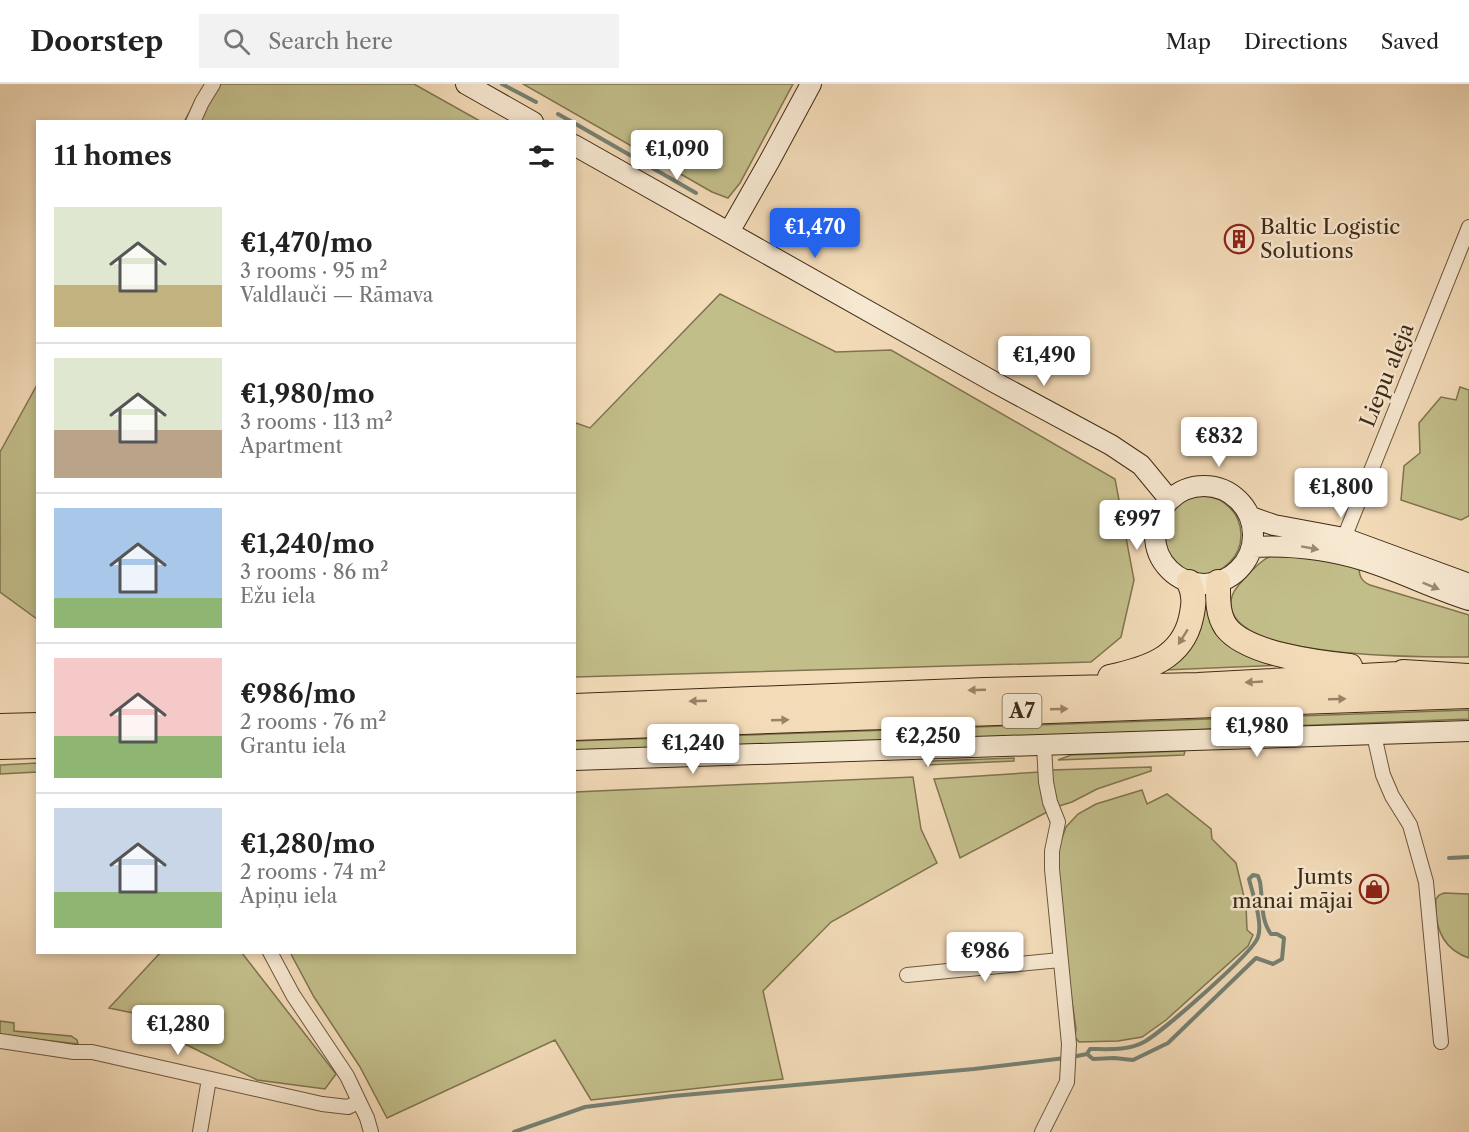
<!DOCTYPE html>
<html lang="en">
<head>
<meta charset="utf-8">
<style>
	:root { --surface:#fff; --page:#f2f2f2; --text:#222; --muted:#767676; --line:#e0e0e0; --accent:#2563eb }
	body { margin:0; font-family:"Libre Caslon Text",serif; background:var(--page); color:var(--text); height:100vh; display:flex; flex-direction:column; font-size:22px; white-space:nowrap }
	* { box-sizing:border-box; margin:0 }
	p { font-size:20px; color:var(--muted) }
	.icon { flex:none; width:33px; height:33px; fill:none; stroke:currentColor; stroke-width:2; stroke-linecap:round; stroke-linejoin:round }
	.map { position:relative; flex:1; overflow:hidden }
	.panel { position:absolute; left:36px; top:36px; width:540px; height:834px; display:flex; flex-direction:column; background:var(--surface); border-radius:0px; box-shadow:0 3px 9px #0003 }
	.panel>* { flex:none }
	.price { position:absolute; translate:-50% -51px; padding:0 14px; border-radius:6px; background:#fff; color:#222; font-size:20px; line-height:39px; filter:drop-shadow(0 2px 3px #0008) }
	.price::after { content:''; position:absolute; left:50%; top:36px; width:18px; height:14px; margin-left:-9px; background:inherit; clip-path:polygon(0 0,100% 0,50% 100%) }
	.price.current { background:var(--accent); color:#fff }
	ul { padding:0; list-style:none }
	li { display:flex; align-items:center; gap:18px; height:150px; padding:0 18px }
	li+li { border-top:2px solid var(--line) }
	li span { display:grid; place-items:center; flex:none; width:168px; height:120px; border-radius:0px; color:#555 }
	li>.icon { margin-inline-start:auto }
	span .icon { width:72px; height:72px; fill:#fffc; stroke-width:1 }
	li b { font-size:26px }
	h2 { display:flex; justify-content:space-between; align-items:center; height:72px; padding:0 18px; font-size:26px }
	header { display:flex; align-items:center; gap:36px; box-sizing:border-box; height:84px; padding:0 30px; background:var(--surface); border-bottom:2px solid var(--line) }
	header strong { font-size:28px }
	nav { display:flex; gap:33px; margin-inline-start:auto; font-size:21px }
	.search { width:420px; height:54px; background:var(--page); display:flex; align-items:center; gap:15px; box-sizing:border-box; padding:0 21px; border-radius:0px; color:var(--muted); font-size:22px }
	.map>svg:first-child { display:block }
</style>
</head>
<body>
<header>
<strong>Doorstep</strong>
<div class="search"><svg class="icon" aria-label="search" viewBox="0 0 24 24"><circle cx="10" cy="10" r="6"/><path d="M15 15l6 6"/></svg>Search here</div>
<nav><a>Map</a><a>Directions</a><a>Saved</a></nav>
</header>
<div class="map">
<svg width="1469" height="1048" viewBox="0 0 1469 1048">
	<rect width="100%" height="100%" fill="#f3dbb8"/>
	<filter id="stains"><feTurbulence type="fractalNoise" baseFrequency=".00333" numOctaves="4"/><feColorMatrix values="0 0 0 0 .2 0 0 0 0 .09 0 0 0 0 .02 0 0 0 .5 -.17"/></filter>
	<radialGradient id="worn" r=".72"><stop offset=".6" stop-color="#630" stop-opacity="0"/><stop offset="1" stop-color="#630" stop-opacity=".3"/></radialGradient>
	<path fill="#c2be8a" stroke="#80744f" stroke-width="1.5" d="M205,0H414L480,37L184,38Z
		M523,0H793L740,99L728,114L712,108Z
		M720,210L836,268L891,266L1115,395L1134,496L1121,553L1091,578L575,593V342L576,339L590,344Z
		M37,301L38,535H37L0,508V368Z
		M1460,303L1469,306V432L1461,436L1401,416L1404,382L1420,369L1419,339L1441,313L1456,316Z
		M1163 451a39 39 0 1 1 78 0a39 39 0 1 1-78 0Z
		M1284,467L1359,482C1359,492 1361,497 1370,501L1469,531V573C1427,573 1239,576 1231,523C1230,516 1233,508 1238,502C1251,487 1264,471 1284,467Z
		M1205,522L1209,526L1307,580L1165,586Z
		M1469,626V635L575,670L574,657Z
		M1185,667L1184,671L1058,676L1071,671Z
		M1014,674V677L927,681L932,677Z
		M37,679V688L0,690V681Z
		M1151,683V687L1097,705L1072,718L1056,723L1051,686Z
		M1040,688L1047,728L960,774L934,695Z
		M913,693L921,745L937,779L831,838L763,907L783,995L591,1016L555,956L387,1034L360,983L314,913L292,872L291,869L574,868L575,708Z
		M1142,706L1147,720L1167,710L1211,745L1212,755L1236,779L1246,821L1247,846L1253,851L1248,862L1166,936L1142,953L1118,957L1079,958L1075,953L1076,945L1064,863L1057,786L1058,765L1066,743L1078,730L1096,720Z
		M1444,809L1469,810V874C1442,865 1434,842 1436,815L1439,811Z
		M160,869H242L336,990L325,1005L257,996L183,959L138,930L109,924Z
		M0,937L14,939V947L71,952L77,956L78,960L0,951Z"/>
	<g fill="none" stroke-linecap="round" stroke-linejoin="round">
		<path stroke="#768173" stroke-width="4" d="M502,0L536,18
			M558,30L572,38
			M574,39L696,109
			M1449,774L1469,773
			M1072,973L1087,970L1090,965C1107,965 1128,967 1144,958C1161,949 1254,868 1258,853C1263,839 1253,811 1249,795L1253,791L1258,792L1260,798C1263,815 1260,835 1271,850H1277L1284,854L1282,875L1273,880L1256,874L1168,959L1133,976L1114,974L1093,975L1087,970
			M514,1048L585,1023L673,1012L974,985L1065,974"/>
		<g stroke="#6c573d" stroke-width="16">
			<path id="minor" d="M193,38L202,18L213,0
				M1344,454L1469,143
				M1374,651L1383,691L1392,712L1410,741L1426,798L1441,958
				M270,868L293,911L347,992L367,1034L371,1048
				M907,891L1060,876
				M0,957L74,968H92L322,1020L348,1023L358,1018
				M200,1048L209,995
				M1042,1048L1067,998L1069,960L1052,785V767L1058,738L1050,718L1046,698L1044,662"/>
		</g>
		<g stroke="#3f2b14" stroke-width="22">
			<path id="secondary" d="M466,0L533,38
				M574,61L994,298L1111,361L1141,381L1169,415
				M729,148L770,76L811,0
				M1155 451a49 49 0 1 1 98 0a49 49 0 1 1-98 0Z
				M1251,433L1274,441L1344,454L1469,500
				M1252,463C1291,461 1328,465 1366,477C1401,488 1434,505 1469,516
				M574,676L1469,647"/>
		</g>
		<g stroke="#3f2b14" stroke-width="26">
			<path id="trunk" d="M1218,498C1218,513 1217,530 1226,543C1246,570 1319,579 1350,582
				M1403,588L1469,592
				M1110,593C1146,585 1182,575 1191,534C1194,521 1195,511 1189,498
				M574,622L985,606L1198,601L1417,589
				M0,642L38,641
				M0,663L38,662"/>
		</g>
		<g stroke="#3f2b14" stroke-width="28">
			<path id="motorway" d="M574,643L1469,611
				M36,661H38"/>
		</g>
		<use href="#minor" stroke="#f7e8d1" stroke-width="14"/>
		<use href="#secondary" stroke="#f7e8d1" stroke-width="20"/>
		<use href="#trunk" stroke="#f3dbb8" stroke-width="24"/>
		<use href="#motorway" stroke="#f3dbb8" stroke-width="26"/>
	</g>
	<defs><path id="oneway-solid" d="M-6-.8H1V-3.2L6.5 0L1 3.2V.8H-6Z" transform="scale(1.5)"/></defs>
	<g fill="#9b8a72">
		<use href="#oneway-solid" transform="translate(1310 464) rotate(10)"/>
		<use href="#oneway-solid" transform="translate(1431 502) rotate(22)"/>
	</g>
	<g fill="#998366">
		<use href="#oneway-solid" transform="translate(1183 553) rotate(122)"/>
		<use href="#oneway-solid" transform="translate(1254 598) rotate(177)"/>
		<use href="#oneway-solid" transform="translate(977 606) rotate(178)"/>
		<use href="#oneway-solid" transform="translate(1337 615) rotate(-2)"/>
		<use href="#oneway-solid" transform="translate(698 617) rotate(178)"/>
		<use href="#oneway-solid" transform="translate(1059 625) rotate(-2)"/>
		<use href="#oneway-solid" transform="translate(780 636) rotate(-2)"/>
	</g>
	<defs>
		<g id="building-ring" transform="scale(1.5)"><circle r="9.5" fill="#f7e8d1" stroke="#8f2418" stroke-width="1.5"/><path d="M-4-6H4V6H1V3H-1V6H-4ZM-2.5-4.3h1.7v1.8h-1.7ZM.8-4.3h1.7v1.8H.8ZM-2.5-1h1.7V.8h-1.7ZM.8-1h1.7V.8H.8Z" fill="#8f2418"/></g>
		<g id="shop-ring" transform="scale(1.5)"><circle r="9.5" fill="#f7e8d1" stroke="#8f2418" stroke-width="1.5"/><path d="M-5-2.5h2.3a2.7 3.5 0 0 1 5.4 0H5L5.5 6h-11ZM-1.5-2.5h3a1.5 2.3 0 0 0-3 0Z" fill="#8f2418"/></g>
	</defs>
	<g fill-rule="evenodd">
		<use href="#building-ring" x="1239" y="155"/>
		<use href="#shop-ring" x="1374" y="805"/>
	</g>
	<g text-anchor="middle" stroke-width="5" stroke-linejoin="round" paint-order="stroke">
		<rect fill="#f7e8d1" stroke="#76644d" stroke-width="1.5" x="1002.5" y="610" width="39" height="34" rx="4.5"/>
		<g font-size="20" font-weight="bold" fill="#3f2b14">
			<text x="1022" y="634">A7</text>
		</g>
		<g font-size="21" fill="#3f2b14" stroke="#f7e8d1" text-anchor="start">
			<text x="1260" y="150">Baltic Logistic<tspan x="1260" dy="24">Solutions</tspan></text>
			<text x="1353" y="800" text-anchor="end">Jumts<tspan x="1353" dy="24">manai mājai</tspan></text>
		</g>
		<g font-size="21" fill="#3f2b14" stroke="#f7e8d1">
			<text transform="translate(1387 291) rotate(-68)" y="7">Liepu aleja</text>
		</g>
	</g>
	<rect width="100%" height="100%" filter="url(#stains)"/>
	<rect width="100%" height="100%" fill="url(#worn)"/>
</svg>
<b class="price" style="left:677px;top:97px">€1,090</b>
<b class="price current" style="left:815px;top:175px">€1,470</b>
<b class="price" style="left:1044px;top:303px">€1,490</b>
<b class="price" style="left:1219px;top:384px">€832</b>
<b class="price" style="left:1341px;top:435px">€1,800</b>
<b class="price" style="left:1137px;top:467px">€997</b>
<b class="price" style="left:1257px;top:674px">€1,980</b>
<b class="price" style="left:928px;top:684px">€2,250</b>
<b class="price" style="left:693px;top:691px">€1,240</b>
<b class="price" style="left:985px;top:899px">€986</b>
<b class="price" style="left:178px;top:972px">€1,280</b>
<section class="panel">
<h2>11 homes<svg class="icon" aria-label="filters" viewBox="0 0 24 24"><path d="M4 7h16M4 17h16"/><circle cx="9" cy="7" r="2"/><circle cx="15" cy="17" r="2"/></svg></h2>
<ul>
<li><span style="background:linear-gradient(#dfe7d0 65%,#c2b280 0)"><svg class="icon" aria-label="home" viewBox="0 0 24 24"><path d="M3 11l9-7 9 7M6 9v11h12V9"/></svg></span><div><b>€1,470/mo</b><p>3 rooms · 95 m²</p><p>Valdlauči — Rāmava</p></div></li>
<li><span style="background:linear-gradient(#dfe7d0 60%,#b9a48a 0)"><svg class="icon" aria-label="home" viewBox="0 0 24 24"><path d="M3 11l9-7 9 7M6 9v11h12V9"/></svg></span><div><b>€1,980/mo</b><p>3 rooms · 113 m²</p><p>Apartment</p></div></li>
<li><span style="background:linear-gradient(#a9c7e8 75%,#8fb573 0)"><svg class="icon" aria-label="home" viewBox="0 0 24 24"><path d="M3 11l9-7 9 7M6 9v11h12V9"/></svg></span><div><b>€1,240/mo</b><p>3 rooms · 86 m²</p><p>Ežu iela</p></div></li>
<li><span style="background:linear-gradient(#f6c9c9 65%,#8fb573 0)"><svg class="icon" aria-label="home" viewBox="0 0 24 24"><path d="M3 11l9-7 9 7M6 9v11h12V9"/></svg></span><div><b>€986/mo</b><p>2 rooms · 76 m²</p><p>Grantu iela</p></div></li>
<li><span style="background:linear-gradient(#c9d6e8 70%,#8fb573 0)"><svg class="icon" aria-label="home" viewBox="0 0 24 24"><path d="M3 11l9-7 9 7M6 9v11h12V9"/></svg></span><div><b>€1,280/mo</b><p>2 rooms · 74 m²</p><p>Apiņu iela</p></div></li>
</ul>
</section>
</div>
</body>
</html>
